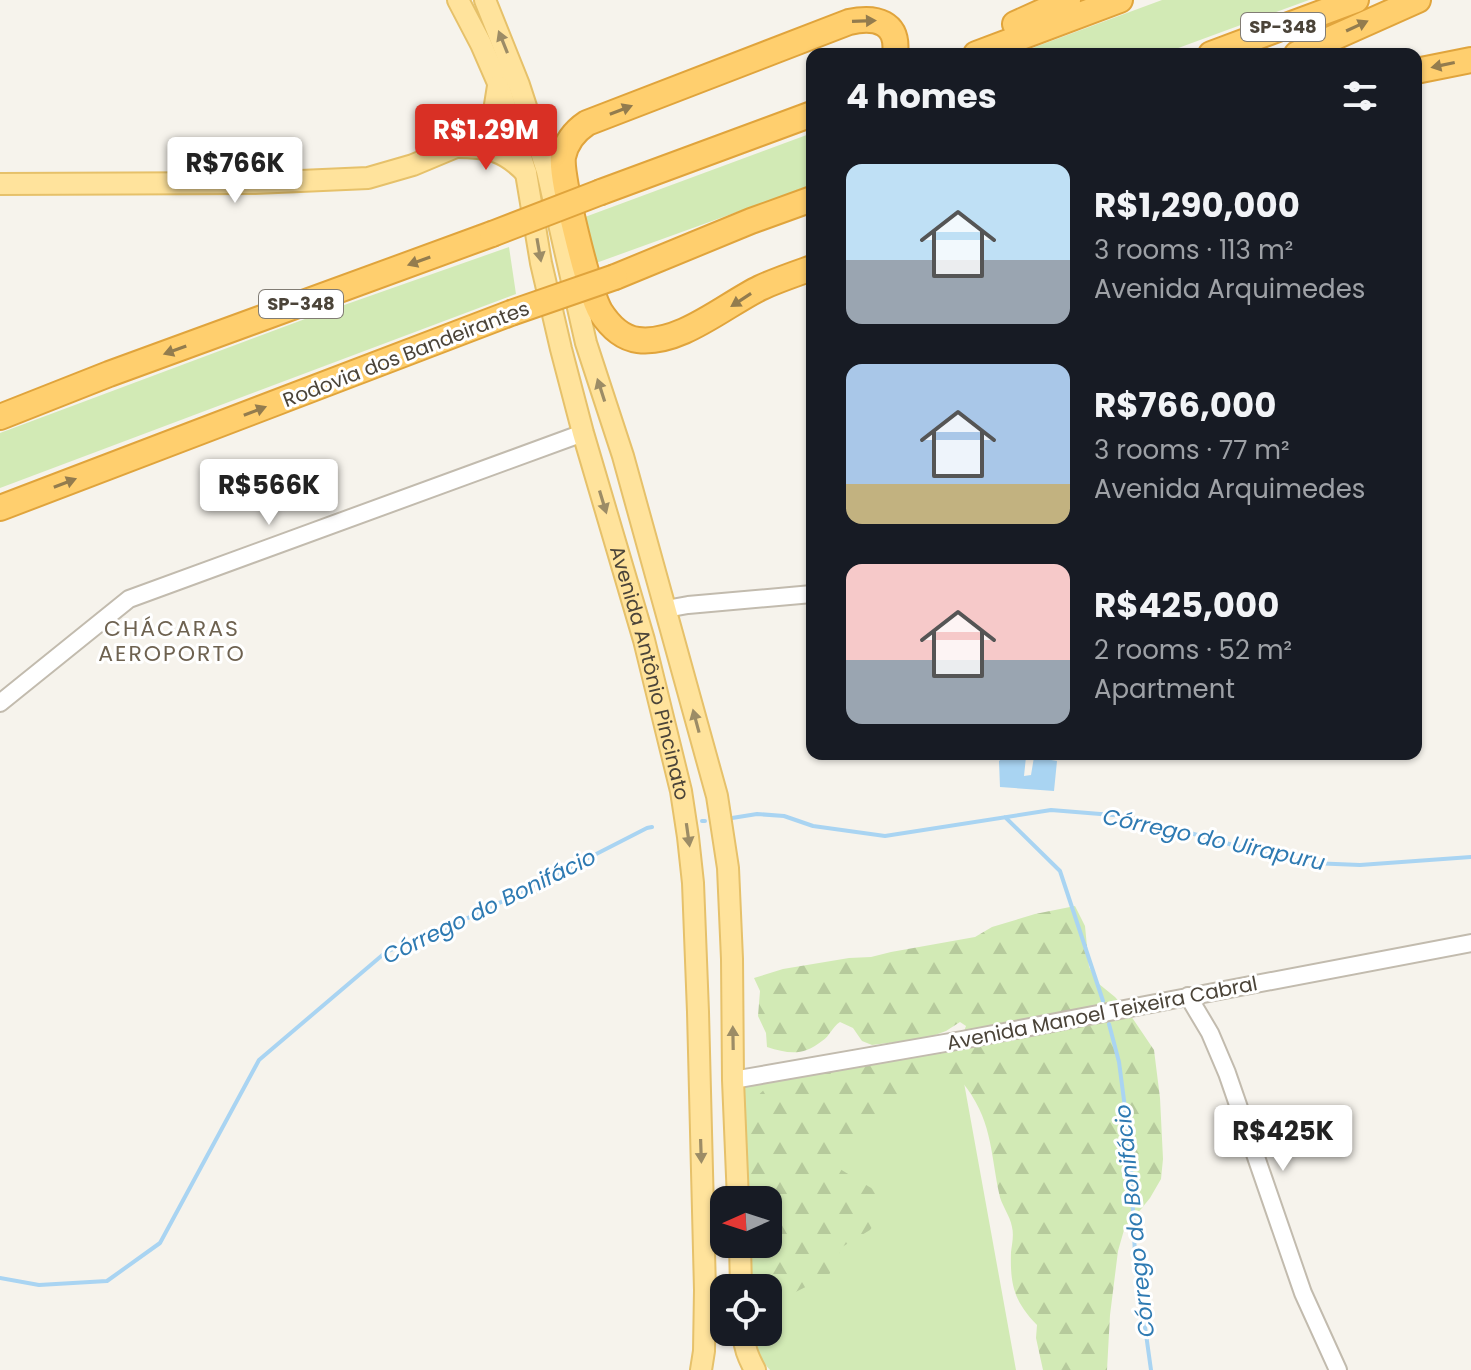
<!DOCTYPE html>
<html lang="en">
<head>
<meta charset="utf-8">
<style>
	:root { --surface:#171b24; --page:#242831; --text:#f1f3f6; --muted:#9ea1a6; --accent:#d93025 }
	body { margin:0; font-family:Poppins,sans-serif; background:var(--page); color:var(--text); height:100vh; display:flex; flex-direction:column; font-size:30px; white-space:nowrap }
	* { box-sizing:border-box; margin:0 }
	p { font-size:26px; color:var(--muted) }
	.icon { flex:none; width:44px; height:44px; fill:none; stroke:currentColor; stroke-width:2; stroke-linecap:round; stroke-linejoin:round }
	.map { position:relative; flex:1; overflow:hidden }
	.side { position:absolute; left:806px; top:48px; width:616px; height:712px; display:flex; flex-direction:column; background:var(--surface); border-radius:16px; box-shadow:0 2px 6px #0004 }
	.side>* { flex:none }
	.needle { width:52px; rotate:267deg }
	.controls { position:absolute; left:710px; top:1186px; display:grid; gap:16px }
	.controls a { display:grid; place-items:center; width:72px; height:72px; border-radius:16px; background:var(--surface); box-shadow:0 2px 6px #0004; font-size:40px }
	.price { position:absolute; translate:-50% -68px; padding:0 18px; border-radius:8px; background:#fff; color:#222; font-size:26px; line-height:52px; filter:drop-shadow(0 2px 4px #0008) }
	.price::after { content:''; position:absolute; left:50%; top:48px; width:24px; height:18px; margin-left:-12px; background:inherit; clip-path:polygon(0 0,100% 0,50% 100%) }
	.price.current { background:var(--accent); color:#fff }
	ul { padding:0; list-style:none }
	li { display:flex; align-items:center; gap:24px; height:200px; padding:0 40px }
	li span { display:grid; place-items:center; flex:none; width:224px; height:160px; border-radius:16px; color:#555 }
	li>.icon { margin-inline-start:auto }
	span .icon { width:96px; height:96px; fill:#fffc; stroke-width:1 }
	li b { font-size:34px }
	h2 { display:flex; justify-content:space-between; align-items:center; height:96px; padding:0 40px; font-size:34px }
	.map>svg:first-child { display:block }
</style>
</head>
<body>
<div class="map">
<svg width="1471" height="1370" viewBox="0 0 1471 1370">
	<defs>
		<pattern id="forest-firs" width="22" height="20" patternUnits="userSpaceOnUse" patternTransform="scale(2)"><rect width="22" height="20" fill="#d2eab5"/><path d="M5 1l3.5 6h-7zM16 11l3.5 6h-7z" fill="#b6ca9c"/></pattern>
	</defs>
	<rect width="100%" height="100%" fill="#f6f3ec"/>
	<path fill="#d2eab5" d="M1162,0H1309L1162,54H1016Z
		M812,133V185L596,263L585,217Z
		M509,247L516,294L0,488V433L313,316Z
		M957,1044L1016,1370H770L764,1363L746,1332H768V1200H742L739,1095L747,1083Z"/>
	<path fill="url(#forest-firs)" d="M1075,906L1085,926L1089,967L1099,984L1115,997L1129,1013L1154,1050L1160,1098L1163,1159L1161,1179L1150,1198L1124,1230L1118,1251L1110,1315L1107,1370H1043L1036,1338L1037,1325C1014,1301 1010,1285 1011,1252C1012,1244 1014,1235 1012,1227C1010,1215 1001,1205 999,1193C990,1149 992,1119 962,1082L953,1081L939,1085L923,1074L902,1078L896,1082L895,1087L912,1091L911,1099C905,1103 899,1105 894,1110C885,1118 878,1132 868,1138C850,1149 842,1130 831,1156L835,1166L881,1194L885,1202L884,1211L870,1230L842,1247L829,1275L780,1300L772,1311L768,1324V1288H746L744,1244H768V1200H740C742,1168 737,1111 765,1089C771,1084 781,1082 788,1078L962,1037L966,1026L960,1022L946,1031L927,1038L872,1045L862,1041L853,1028L840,1022C832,1027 830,1036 822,1041C803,1056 789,1054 767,1047L766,1033L758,1016L760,991L754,978L783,969L849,958L871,957L891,952L975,937L992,927L1035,914Z"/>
	<path fill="#a9d4f2" d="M1006,755L1026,757L1024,776L1031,775L1034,757L1057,761L1054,791L1000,787L999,761Z"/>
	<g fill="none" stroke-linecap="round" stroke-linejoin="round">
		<path stroke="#a9d4f2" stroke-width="4" d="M1005,817L1060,871L1103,1001
			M732,818L757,814L784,816L813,826L885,836L1051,810L1125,816L1209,838L1260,853L1311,863L1360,865L1471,857
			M702,821H705
			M1109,1024L1119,1062L1130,1146L1135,1255L1151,1370
			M0,1278L39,1285L107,1281L160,1243L259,1060L386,952L451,926L524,891L647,828L652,827"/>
		<g stroke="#c2bbae" stroke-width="20">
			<path id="minor" d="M666,609L688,605L812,594
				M0,703L129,599L583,433
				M1188,996L1210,1033L1227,1073L1303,1293L1338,1370
				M733,1080L962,1040L1471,943"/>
		</g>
		<g stroke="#e6c16a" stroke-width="24">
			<g id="major">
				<path id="s1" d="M458,0L481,44L498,83L526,173L541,263L561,349L583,433L644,640L681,791L688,837L693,883L698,1012L705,1290L704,1351L701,1370"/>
				<path d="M485,0L519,85L547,171L586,343L623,456L717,796L728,868L732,959L733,1080L738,1200"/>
				<path d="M456,147C488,147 504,150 526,173"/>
				<path d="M0,184L255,183L368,178L413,165L456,147L487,121L494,111L498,86"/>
				<path d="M740,1244L741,1288"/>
				<path d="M743,1332C744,1347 748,1357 755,1370"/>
			</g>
		</g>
		<g stroke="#e0a43c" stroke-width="28">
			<path id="highway" d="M1015,24L1068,0
				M976,54L1120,0
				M1211,54L1356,0
				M1297,54L1418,0
				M1416,71L1471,60
				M601,192L812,114
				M812,268C795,274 777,280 760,288C725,305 680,345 638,340C621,338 609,325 600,311C589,291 560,177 563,157C566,142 575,131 587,123L849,22C876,16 899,22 895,54
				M615,277L751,221L812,199
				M0,417L109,374L492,234
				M0,508L511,313"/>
		</g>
		<use href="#minor" stroke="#fff" stroke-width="16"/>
		<use href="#major" stroke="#ffe39c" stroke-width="20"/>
		<use href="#highway" stroke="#ffcf6e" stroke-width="24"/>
		<g stroke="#e0a43c" stroke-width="28" stroke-linecap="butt">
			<path id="highway-bridge" d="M492,234L601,192
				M511,313L615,277"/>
		</g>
		<use href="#highway-bridge" stroke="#ffcf6e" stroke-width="24"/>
	</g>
	<defs><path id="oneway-solid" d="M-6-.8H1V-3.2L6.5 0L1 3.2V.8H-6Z" transform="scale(2)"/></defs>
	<g fill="#937c4e">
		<use href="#oneway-solid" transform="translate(864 21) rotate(-2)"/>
		<use href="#oneway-solid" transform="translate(1357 26) rotate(-25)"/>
		<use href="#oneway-solid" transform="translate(1443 65) rotate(168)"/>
		<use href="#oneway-solid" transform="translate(621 110) rotate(-21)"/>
		<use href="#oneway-solid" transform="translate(419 261) rotate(160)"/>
		<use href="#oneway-solid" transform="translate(741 300) rotate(147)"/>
		<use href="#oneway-solid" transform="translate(175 350) rotate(160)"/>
		<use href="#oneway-solid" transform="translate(255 411) rotate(-21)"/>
		<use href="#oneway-solid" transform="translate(65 483) rotate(-21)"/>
	</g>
	<g fill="#9c8c66">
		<use href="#oneway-solid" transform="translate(503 42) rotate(-112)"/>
		<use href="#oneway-solid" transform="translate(539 250) rotate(80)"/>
		<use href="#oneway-solid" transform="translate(601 390) rotate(-108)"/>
		<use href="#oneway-solid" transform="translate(603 502) rotate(73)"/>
		<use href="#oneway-solid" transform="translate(696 721) rotate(-105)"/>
		<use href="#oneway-solid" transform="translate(688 835) rotate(82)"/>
		<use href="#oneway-solid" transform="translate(733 1038) rotate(-91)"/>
		<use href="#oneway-solid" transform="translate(701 1151) rotate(88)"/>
	</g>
	<g text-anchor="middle" stroke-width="6" stroke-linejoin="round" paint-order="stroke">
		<g fill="#fff" stroke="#817c74" stroke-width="2">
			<rect x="1241" y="13" width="84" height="28" rx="6"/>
			<rect x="259" y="290" width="84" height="28" rx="6"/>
		</g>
		<g font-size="18" font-weight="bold" fill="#4b4439">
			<text x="1283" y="33">SP-348</text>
			<text x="301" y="310">SP-348</text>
		</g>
		<g font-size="20" fill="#4b4439" stroke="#fff">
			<text transform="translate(406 354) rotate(-21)" y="7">Rodovia dos Bandeirantes</text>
			<text dy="7" stroke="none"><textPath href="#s1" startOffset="702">Avenida Antônio Pincinato</textPath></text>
			<text transform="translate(1102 1013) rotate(-11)" y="7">Avenida Manoel Teixeira Cabral</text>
		</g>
		<g font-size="22" letter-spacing="2" fill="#6e6250" stroke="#fff">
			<text x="172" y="636">CHÁCARAS<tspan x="172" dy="25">AEROPORTO</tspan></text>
		</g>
		<g font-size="22" font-style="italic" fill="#2e7ab2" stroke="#fff">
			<text transform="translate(1214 839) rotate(12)" y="8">Córrego do Uirapuru</text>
			<text transform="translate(489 906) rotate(-26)" y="8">Córrego do Bonifácio</text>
			<text transform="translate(1134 1221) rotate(-96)" y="8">Córrego do Bonifácio</text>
		</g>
	</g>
</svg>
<div class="controls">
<a><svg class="needle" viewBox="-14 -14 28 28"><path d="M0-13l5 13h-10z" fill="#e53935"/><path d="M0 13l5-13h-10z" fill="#9ea1a6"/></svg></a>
<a><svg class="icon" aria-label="locate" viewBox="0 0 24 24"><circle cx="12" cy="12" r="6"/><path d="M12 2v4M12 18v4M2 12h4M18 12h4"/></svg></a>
</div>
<b class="price current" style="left:486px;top:172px">R$1.29M</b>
<b class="price" style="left:235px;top:205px">R$766K</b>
<b class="price" style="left:269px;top:527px">R$566K</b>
<b class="price" style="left:1283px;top:1173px">R$425K</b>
<section class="side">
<h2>4 homes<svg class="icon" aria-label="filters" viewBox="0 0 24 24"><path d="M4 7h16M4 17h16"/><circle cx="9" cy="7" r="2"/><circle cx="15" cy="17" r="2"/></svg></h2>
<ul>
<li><span style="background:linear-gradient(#bfe0f5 60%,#9aa5b1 0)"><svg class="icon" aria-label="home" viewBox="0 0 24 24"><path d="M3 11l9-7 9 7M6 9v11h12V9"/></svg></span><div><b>R$1,290,000</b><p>3 rooms · 113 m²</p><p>Avenida Arquimedes</p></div></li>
<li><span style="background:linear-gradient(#a9c7e8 75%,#c2b280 0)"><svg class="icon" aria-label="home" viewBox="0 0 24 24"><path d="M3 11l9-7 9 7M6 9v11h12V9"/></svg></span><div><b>R$766,000</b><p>3 rooms · 77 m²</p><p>Avenida Arquimedes</p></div></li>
<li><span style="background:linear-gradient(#f6c9c9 60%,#9aa5b1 0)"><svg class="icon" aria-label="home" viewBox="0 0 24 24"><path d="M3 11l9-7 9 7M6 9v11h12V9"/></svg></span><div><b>R$425,000</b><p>2 rooms · 52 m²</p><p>Apartment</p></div></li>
</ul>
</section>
</div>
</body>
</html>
